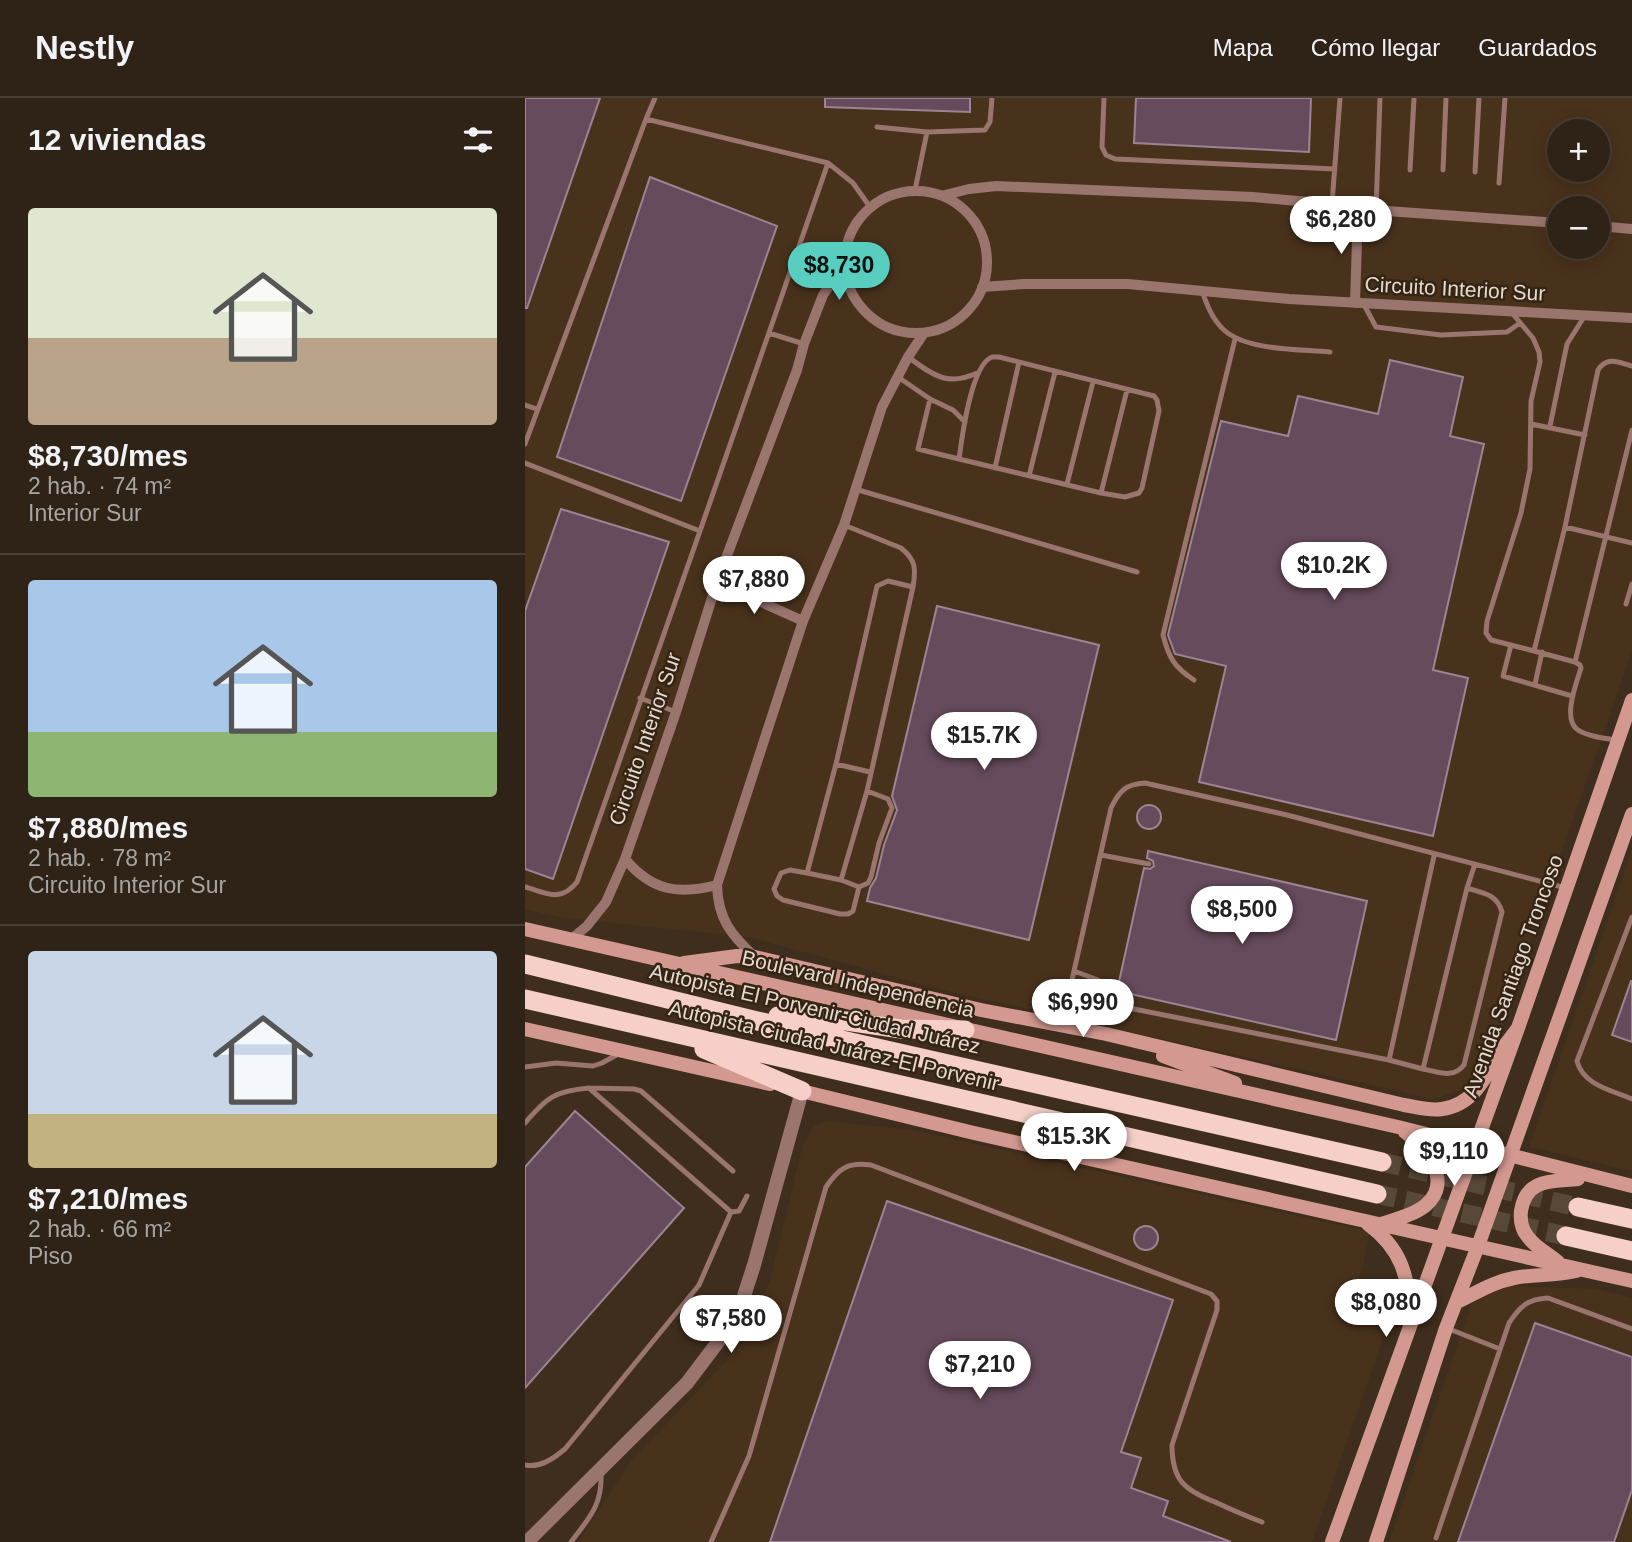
<!DOCTYPE html>
<html lang="es">
<head>
<meta charset="utf-8">
<style>
	:root { --surface:#2f2216; --page:#372a1f; --text:#f1f3f6; --muted:#a7a4a1; --line:#4a3f35; --accent:#58cec0 }
	body { margin:0; font-family:Helvetica,sans-serif; background:var(--page); color:var(--text); height:100vh; display:flex; flex-direction:column; font-size:26px; white-space:nowrap }
	* { box-sizing:border-box; margin:0 }
	p { font-size:23px; color:var(--muted) }
	.icon { flex:none; width:38px; height:38px; fill:none; stroke:currentColor; stroke-width:2; stroke-linecap:round; stroke-linejoin:round }
	.map { position:relative; flex:1; overflow:hidden }
	.panel { display:flex; flex-direction:column; background:var(--surface); width:525px }
	.panel>* { flex:none }
	.fabs { position:absolute; left:1022px; top:21px; display:grid; gap:14px }
	.fabs a { display:grid; place-items:center; width:63px; height:63px; border-radius:50%; background:var(--surface); box-shadow:0 4px 18px #0003,0 0 0 2px var(--line); font-size:35px }
	.price { position:absolute; translate:-50% -60px; padding:0 16px; border-radius:24px; background:#fff; color:#222; font-size:23px; line-height:46px; filter:drop-shadow(0 2px 4px #0008) }
	.price::after { content:''; position:absolute; left:50%; top:42px; width:21px; height:16px; margin-left:-10px; background:inherit; clip-path:polygon(0 0,100% 0,50% 100%) }
	.price.selected { background:var(--accent); color:#111 }
	ul { padding:0; list-style:none }
	li { display:grid; align-content:center; gap:14px; height:371px; padding:0 28px }
	li+li { border-top:2px solid var(--line) }
	li span { display:grid; place-items:center; height:217px; border-radius:7px; color:#555 }
	li>.icon { margin-inline-start:auto }
	span .icon { width:126px; height:126px; fill:#fffc; stroke-width:1 }
	li b { font-size:30px }
	h2 { display:flex; justify-content:space-between; align-items:center; height:84px; padding:0 28px; font-size:30px }
	header { display:flex; align-items:center; gap:42px; box-sizing:border-box; height:98px; padding:0 35px; background:var(--surface); border-bottom:2px solid var(--line) }
	header strong { font-size:33px }
	nav { display:flex; gap:38px; margin-inline-start:auto; font-size:24px }
	main { display:flex; flex:1; min-height:0 }
	.map>svg:first-child { display:block }
</style>
</head>
<body>
<header>
<strong>Nestly</strong>
<nav><a>Mapa</a><a>Cómo llegar</a><a>Guardados</a></nav>
</header>
<main>
<section class="panel">
<h2>12 viviendas<svg class="icon" aria-label="filters" viewBox="0 0 24 24"><path d="M4 7h16M4 17h16"/><circle cx="9" cy="7" r="2"/><circle cx="15" cy="17" r="2"/></svg></h2>
<ul>
<li><span style="background:linear-gradient(#dfe7d0 60%,#b9a48a 0)"><svg class="icon" aria-label="home" viewBox="0 0 24 24"><path d="M3 11l9-7 9 7M6 9v11h12V9"/></svg></span><div><b>$8,730/mes</b><p>2 hab. · 74 m²</p><p>Interior Sur</p></div></li>
<li><span style="background:linear-gradient(#a9c7e8 70%,#8fb573 0)"><svg class="icon" aria-label="home" viewBox="0 0 24 24"><path d="M3 11l9-7 9 7M6 9v11h12V9"/></svg></span><div><b>$7,880/mes</b><p>2 hab. · 78 m²</p><p>Circuito Interior Sur</p></div></li>
<li><span style="background:linear-gradient(#c9d6e8 75%,#c2b280 0)"><svg class="icon" aria-label="home" viewBox="0 0 24 24"><path d="M3 11l9-7 9 7M6 9v11h12V9"/></svg></span><div><b>$7,210/mes</b><p>2 hab. · 66 m²</p><p>Piso</p></div></li>
</ul>
</section>
<div class="map">
<svg width="1107" height="1444" viewBox="0 0 1107 1444">
	<rect width="100%" height="100%" fill="#3f2e1d"/>
	<path fill="#49321c" fill-rule="evenodd" d="M0,0H1107V553L964,962L942,990L909,1001L426,894L223,839L32,819L0,811ZM1034,33H1073V72H1034ZM1034,110H1073V149H1034Z
		M1107,752V1073L1004,1049Z
		M301,1023L387,1032L845,1134L832,1193L870,1206L787,1444H53L106,1363L202,1262L244,1186L278,1046L289,1028Z
		M983,1188L1072,1191L1107,1200V1444H864L947,1205Z"/>
	<path fill="#664b5c" stroke="#9d8493" stroke-width="2" d="M0,0H75L2,210H0Z
		M300,0H445V14L300,9Z
		M611,0H786L784,54L609,45Z
		M125,79L252,128L156,403L32,359Z
		M865,262L938,279L925,338L959,346L908,572L943,580L908,738L674,684L701,568L650,556L643,537L696,323L763,338L773,298L853,316Z
		M36,411L144,444L28,781L0,771V513Z
		M412,508L574,547L504,842L342,803L345,790L351,780L359,747L372,712L367,698Z
		M612 719a12 12 0 1 1 24 0a12 12 0 1 1-24 0Z
		M623,753L842,803L811,942L592,893L619,770L625,771L629,768L628,763L622,760Z
		M1106,883H1107V944L1087,937Z
		M50,1013L159,1110L0,1290V1069Z
		M362,1103L648,1202L596,1354L616,1360L606,1390L643,1403L638,1418L706,1444H245Z
		M609 1140a12 12 0 1 1 24 0a12 12 0 1 1-24 0Z
		M1010,1225L1107,1259V1392L1089,1444H933Z"/>
	<g fill="none" stroke-linecap="round" stroke-linejoin="round">
		<path stroke="#584838" stroke-width="19" stroke-dasharray="19 10" stroke-linecap="butt" d="M857,1064L1053,1109
			M852,1096L1041,1138"/>
		<path stroke="#99756e" stroke-width="5" d="M130,0L121,21L303,65L328,85L345,109
			M579,0L577,49L581,57L590,61L810,71
			M352,29L402,34
			M885,72L889,0
			M918,72L921,0
			M950,74L954,0
			M974,85L980,0
			M390,92L402,34L460,32L465,24L467,0
			M807,106L815,0
			M851,112L855,0
			M677,193C682,207 687,221 699,232C722,253 775,251 805,254
			M838,205L851,229L916,237L982,234L995,225
			M987,215L1008,240L1014,254L1015,264L1006,303L1005,371L996,415L962,523L961,535L966,542L1009,553
			M244,235L279,246
			M383,259C408,277 422,289 452,275
			M467,259H474L629,298L632,302L634,313L617,390L614,395L600,399L576,395L434,361C437,339 446,267 467,259Z
			M373,279L405,301L428,312L440,324
			M405,301L393,351L434,361
			M0,307L12,311
			M1006,326L1060,337
			M1025,328L1042,246L1059,219
			M1107,332L1050,564L1009,553L1040,429L1107,445
			M0,346L121,21
			M0,365L175,433L52,784C35,805 22,795 0,789
			M470,370L494,264
			M504,378L530,274
			M542,386L568,284
			M330,391L612,474
			M576,395L602,292
			M319,427L376,450C391,462 391,471 388,489L342,693L316,782L334,789L328,813L323,816H315L258,802L252,798L249,791L256,775L265,772L282,775L311,666L352,488L363,483L388,489
			M1040,429L1073,272C1082,258 1093,264 1107,268
			M175,433L303,65
			M1101,506L1107,486
			M986,547L978,578L1047,598
			M1050,564L1055,567L1056,570C1051,586 1037,622 1053,632C1064,639 1079,640 1091,642
			M669,582C649,569 644,560 638,537L710,241
			M1010,586L1017,554
			M115,600L151,614
			M311,666L345,674
			M576,757L624,766
			M909,758L864,962L898,971L942,790
			M282,775L316,782
			M334,789L343,785L346,779L354,745L367,710L363,701L342,693
			M1107,819L1052,963C1058,987 1086,992 1107,1001
			M549,873L586,710C594,693 601,686 620,685L762,717L1041,790
			M537,927L549,873L573,882C581,892 582,902 594,908L864,962
			M0,969L31,965L68,968L77,965L95,955
			M898,971C914,974 928,981 939,967L977,814C972,796 958,795 942,790L950,766
			M0,1025C22,999 30,993 64,990
			M206,1114L64,990L109,991L116,993L208,1073
			M206,1114L214,1113L222,1098
			M924,1231L975,1251
			M0,1367C15,1370 28,1361 40,1351L174,1187L206,1114
			M911,1440L984,1225C995,1208 1003,1201 1023,1200L1107,1231
			M46,1444C65,1419 78,1406 76,1373
			M186,1444L224,1358L301,1089C314,1070 323,1064 346,1067L686,1196L692,1203V1212L647,1347C647,1382 659,1392 690,1404C705,1411 721,1418 737,1424"/>
		<path stroke="#99756e" stroke-width="10" d="M320 164a71 71 0 1 1 142 0a71 71 0 1 1-142 0Z
			M420,97L444,91L471,88L728,99L807,106L833,111L1034,125
			M1073,128L1107,131
			M457,189L499,186H603L764,201L1107,220
			M830,205L833,111
			M192,484L278,523
			M100,761C127,793 153,797 192,787
			M44,843L62,828L81,804L100,761L151,614L192,484L272,272L279,246L298,197L320,165
			M230,859C206,837 193,821 192,787L278,523L319,427L357,309L383,259L399,235"/>
		<path stroke="#99756e" stroke-width="14" d="M2,1444L162,1285L199,1236L218,1201L229,1167L277,993"/>
		<path stroke="#d39990" stroke-width="14" d="M0,831L873,1029L1107,1088
			M159,865L212,858L230,859L456,912L581,936L879,1007C892,1009 904,1013 917,1011C948,1007 960,980 974,956C979,947 987,939 993,930
			M0,931L245,986
			M638,958L710,985
			M268,991L449,1035L1107,1183
			M843,1126C877,1151 882,1177 887,1217
			M856,1126C871,1121 889,1117 901,1107C929,1083 900,1049 880,1034
			M1033,1164C1023,1155 1011,1150 1003,1139C997,1132 995,1122 996,1113C1001,1079 1029,1084 1053,1081
			M932,1204C951,1195 968,1184 989,1180C1010,1176 1030,1178 1051,1173
			M807,1444L993,930L1107,602
			M851,1444L921,1230L953,1148L1107,716"/>
		<path stroke="#f6d0c8" stroke-width="19" d="M0,866L224,921L857,1064
			M0,901L852,1096
			M253,918L321,923L376,931L440,932
			M179,951L277,993
			M1053,1109L1107,1121
			M1041,1138L1107,1153"/>
	</g>
	<g text-anchor="middle" stroke-width="5" stroke-linejoin="round" paint-order="stroke">
		<g font-size="21" fill="#e4d9cf" stroke="#352414">
			<text transform="translate(930 191) rotate(3)" y="7">Circuito Interior Sur</text>
			<text transform="translate(120 641) rotate(-71)" y="7">Circuito Interior Sur</text>
			<text transform="translate(988 878) rotate(-70)" y="7">Avenida Santiago Troncoso</text>
			<text transform="translate(333 886) rotate(13)" y="7">Boulevard Independencia</text>
			<text transform="translate(290 911) rotate(13)" y="7">Autopista El Porvenir-Ciudad Juárez</text>
			<text transform="translate(309 948) rotate(13)" y="7">Autopista Ciudad Juárez-El Porvenir</text>
		</g>
	</g>
</svg>
<div class="fabs">
<a>+</a>
<a>−</a>
</div>
<b class="price" style="left:816px;top:158px">$6,280</b>
<b class="price selected" style="left:314px;top:204px">$8,730</b>
<b class="price" style="left:809px;top:504px">$10.2K</b>
<b class="price" style="left:229px;top:518px">$7,880</b>
<b class="price" style="left:459px;top:674px">$15.7K</b>
<b class="price" style="left:717px;top:848px">$8,500</b>
<b class="price" style="left:558px;top:941px">$6,990</b>
<b class="price" style="left:549px;top:1075px">$15.3K</b>
<b class="price" style="left:929px;top:1090px">$9,110</b>
<b class="price" style="left:861px;top:1241px">$8,080</b>
<b class="price" style="left:206px;top:1257px">$7,580</b>
<b class="price" style="left:455px;top:1303px">$7,210</b>
</div>
</main>
</body>
</html>
